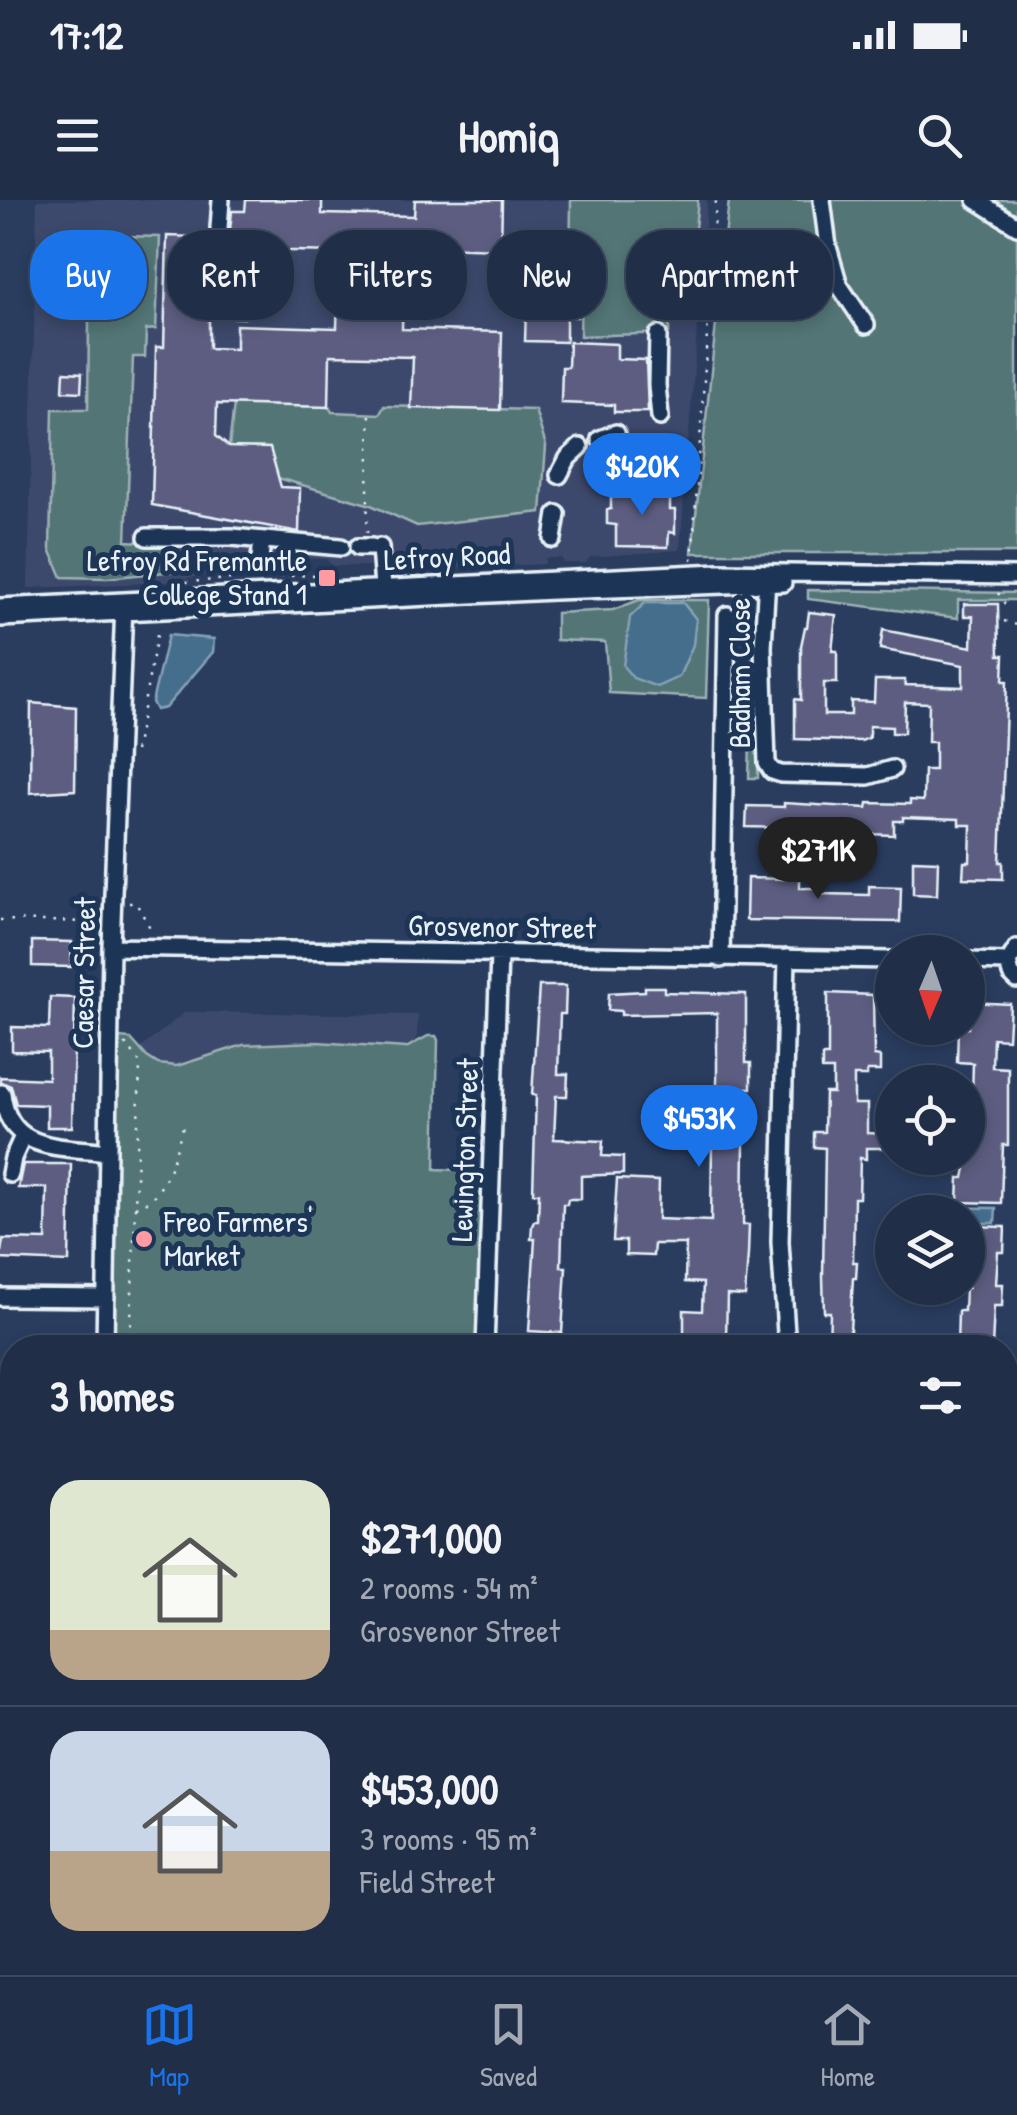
<!DOCTYPE html>
<html lang="en">
<head>
<meta charset="utf-8">
<style>
	:root { --surface:#202e47; --page:#2d3a52; --text:#f1f3f6; --muted:#a2a8b4; --line:#3d4a60; --accent:#1a73e8 }
	body { margin:0; font-family:"Patrick Hand",sans-serif; background:var(--page); color:var(--text); height:100vh; display:flex; flex-direction:column; font-size:38px; white-space:nowrap }
	* { box-sizing:border-box; margin:0 }
	p { font-size:32px; color:var(--muted) }
	.icon { flex:none; width:55px; height:55px; fill:none; stroke:currentColor; stroke-width:2; stroke-linecap:round; stroke-linejoin:round }
	.map { position:relative; flex:1; overflow:hidden }
	.drawer { position:absolute; left:0px; top:1135px; width:1018px; height:640px; display:flex; flex-direction:column; background:var(--surface); border-radius:40px 40px 0 0; box-shadow:0 5px 15px #0003,0 0 0 2px var(--line) }
	.drawer>* { flex:none }
	.banner { position:absolute; left:30px; top:30px; width:958px; height:90px; display:flex; gap:20px }
	.needle { width:65px; rotate:182deg }
	.fabs { position:absolute; left:875px; top:735px; display:grid; gap:20px }
	.fabs a { display:grid; place-items:center; width:110px; height:110px; border-radius:50%; background:var(--surface); box-shadow:0 5px 15px #0003,0 0 0 2px var(--line); font-size:50px }
	.price { position:absolute; translate:-50% -85px; padding:0 22px; border-radius:35px; background:var(--accent); color:#fff; font-size:32px; line-height:65px; filter:drop-shadow(0 2px 5px #0008) }
	.price::after { content:''; position:absolute; left:50%; top:60px; width:30px; height:22px; margin-left:-15px; background:inherit; clip-path:polygon(0 0,100% 0,50% 100%) }
	.price.active { background:#222; color:#fff }
	ul { padding:0; list-style:none }
	li { display:flex; align-items:center; gap:30px; height:250px; padding:0 50px }
	li+li { border-top:2px solid var(--line) }
	li span { display:grid; place-items:center; flex:none; width:280px; height:200px; border-radius:30px; color:#555 }
	li>.icon { margin-inline-start:auto }
	span .icon { width:120px; height:120px; fill:#fffc; stroke-width:1 }
	li b { font-size:42px }
	h2 { display:flex; justify-content:space-between; align-items:center; height:120px; padding:0 50px; font-size:42px }
	.chip { padding:0 35px; border-radius:40px; background:var(--surface); box-shadow:0 5px 15px #0003,0 0 0 2px var(--line); font-size:35px; line-height:90px }
	.chip.active { background:var(--accent); color:#fff }
	.status { display:flex; justify-content:space-between; align-items:center; height:70px; padding:0 50px; background:var(--surface); direction:ltr }
	.status svg { height:28px; fill:currentColor }
	header { display:flex; justify-content:space-between; align-items:center; height:130px; padding:0 50px; background:var(--surface); font-size:45px; font-weight:700 }
	.menu { display:flex; justify-content:space-around; align-items:center; height:140px; border-top:2px solid var(--line); background:var(--surface); font-size:28px; color:var(--muted) }
	.menu a { display:grid; justify-items:center; gap:5px }
	.menu .active { color:var(--accent) }
	.map>svg:first-child { display:block }
</style>
</head>
<body>
<div class="status"><b>17:12</b><svg viewBox="0 0 49 12"><path d="M0 12V9h3v3zM5 12V6h3v6zM10 12V3h3v9zM15 12V0h3v12zM26 1h20v11H26zM47 4h2v5h-2z"/></svg></div>
<header><svg class="icon" aria-label="menu" viewBox="0 0 24 24"><path d="M4 6h16M4 12h16M4 18h16"/></svg>Homiq<svg class="icon" aria-label="search" viewBox="0 0 24 24"><circle cx="10" cy="10" r="6"/><path d="M15 15l6 6"/></svg></header>
<div class="map">
<svg width="1017" height="1775" viewBox="0 0 1017 1775">
	<rect width="100%" height="100%" fill="#2a3d5f"/>
	<filter id="ink" filterUnits="userSpaceOnUse"><feTurbulence type="fractalNoise" baseFrequency=".01" numOctaves="2"/><feDisplacementMap in="SourceGraphic" scale="20" xChannelSelector="R" yChannelSelector="G"/><feConvolveMatrix kernelMatrix="1 2 1 2 8 2 1 2 1" color-interpolation-filters="sRGB"/></filter>
	<g filter="url(#ink)">
		<path fill="#3c4a6c" d="M37,0H707L680,350L590,357L586,363H563L562,358H545V364L388,371L387,366H333L326,359H292L277,360L272,371L210,374L169,382L28,388Z
			M185,812L418,815L414,879L253,895L124,862Z"/>
		<path fill="#527474" stroke="#9db2b6" stroke-width="2.5" d="M571,0H698L692,57L671,58L669,133L580,136L581,87L570,86Z
			M729,0H1017V353H692Z
			M46,34L160,37L156,129L146,130L145,157H133L126,341L170,344L176,371L107,378L62,377L50,349L53,209H88L89,120H119L121,72L46,68Z
			M234,204L329,207L332,212L380,214L384,206L535,210L546,246L541,312L417,326L371,305L278,278L269,248L229,247Z
			M808,390L1017,393V400H958V418L808,399Z
			M639,400H709L706,498L609,493L605,442L556,440V413L613,410Z
			M752,460H759L758,578H749Z
			M428,836H436L438,840L435,969L484,971L478,1147L112,1148L119,838L131,839L147,857L158,864L177,866L243,845L317,842L406,848Z
			M0,1261H12V1358H0Z"/>
		<path fill="#456e8d" stroke="#86a2b8" stroke-width="2.5" d="M645,403H683L696,419L693,445L679,477L657,487L633,478L623,466L630,417Z
			M168,435L214,439L213,452L165,508L156,510L152,502Z
			M908,1007L996,1008L995,1023H968V1012H908Z
			M51,1763H150L149,1775H50Z"/>
		<path fill="#5c5d80" stroke="#e8f1f8" stroke-width="2.5" fill-rule="evenodd" d="M246,0H322V14L414,16L415,0H502L501,49L404,46L402,129L502,132L500,210L411,208L413,157L330,155L329,207L217,204L216,236L229,247L270,248L281,287L300,288L299,332L152,305L156,147H164L167,36L226,38L230,30L232,11H245ZM246,50L339,52L337,128L236,125V149L209,148V117L244,118Z
			M544,91L578,92L577,117L566,116V142L525,141L526,109H543Z
			M569,142L617,144V159L646,160L648,212H614V205L561,203L562,167H568Z
			M64,172L82,173L81,192L63,191Z
			M618,289L670,290V310H675V333L669,332L668,347L616,346V325L607,324V310L611,309V297H617Z
			M964,404H998L999,455H1004L1003,481H1007L1000,662H1003V679L963,678L964,662H970L971,625H959V619L903,617V621H894V635L867,634V629L839,628V635L795,630V640L783,639V628L746,627L747,606L784,607V603L867,608L868,603L910,604V600L923,601L924,570H935V542H928L929,503L905,502L904,533H892V527L869,526V538L861,541L795,539V499L801,500V446L805,427H807L809,412L836,415L832,451H837V483H824V515H851V501L874,502L875,480H905V485L963,487V465L880,449L883,430L972,447L973,416H964Z
			M31,503L76,507L75,590L30,593Z
			M913,660L938,661L937,695L913,694Z
			M784,666H800V688H823L822,694L869,695V686L901,687L900,722L746,720L747,678L784,679Z
			M32,741L72,742L71,767L32,766Z
			M539,786H566L565,814H560L558,874H568L567,896H556L554,939L603,941L602,956L623,957V974L581,976V999H568L567,1004H563L561,1067H566L562,1133L529,1131L535,1039H531L532,1026L534,1021H538L539,993H533L536,895H532Z
			M645,787H664V792L746,794V863H751V888H741L739,941L744,942L743,1025H749L748,1054L745,1096L727,1095L726,1139L684,1138V1110L702,1111L703,1083L685,1082L686,1044H654L653,1056L626,1055V1041H613L617,979L659,981L658,1019L711,1021L712,941H722L723,887H717V813L621,815V811L608,810L609,793L645,791Z
			M828,793L873,795L874,856L880,857V871H867V876H854V904H867V933L892,934V948H866V959L860,958L859,998H854L853,1062H857L856,1078H853L849,1148H829L830,1112H824L823,1077L825,948L814,947V932H824L825,893H833V870H822V856H828Z
			M50,797L75,798L72,927H47V905L16,904L11,886L0,882V877L48,879V852L12,851V827L49,828Z
			M968,802L1010,804L1008,839L993,838L992,867L1008,868V945H1003L1001,1003L958,1002L959,978H964L968,958V896H972L973,863L957,862L958,828H968Z
			M23,964H71L69,1062L0,1059L3,1039L46,1040L47,988H18Z
			M968,1026L1005,1027L1004,1052H998L996,1084H1003L1002,1106H994L992,1148H957L958,1111H964L965,1088H968Z
			M1005,1447H1017V1477H1005Z
			M1005,1524H1017V1586H1005Z
			M0,1533L12,1534V1560H0Z
			M0,1642H12V1772H0Z
			M155,1762H186V1775H154Z
			M221,1762H247L246,1775H220Z
			M333,1762H379V1775H332Z
			M948,1762H976L975,1775L947,1774Z"/>
		<g fill="none" stroke-linecap="round" stroke-linejoin="round">
			<g stroke="#e8f1f8" stroke-width="22">
				<path id="minor" d="M822,0L828,47L839,85L866,125
					M976,0L1017,26
					M219,28L221,0
					M658,135L657,185L660,217
					M600,239L616,233
					M559,275L568,258L580,247
					M147,337H232L341,347
					M553,339L557,314
					M358,347H372
					M380,347L383,388
					M259,368L262,340
					M767,377L763,447L767,563L772,571L781,574L868,576L892,569
					M0,407L719,372L1017,376
					M0,418L554,391L783,383
					M111,747L892,760
					M1017,748L1008,762L1011,774L1017,780
					M721,759L727,415
					M968,761L1008,762
					M2,893C8,953 61,946 108,952
					M10,974L13,958L23,936
					M0,1097L106,1098
					M105,1148L111,747L124,404
					M485,1148L499,755
					M787,1148L780,1042L787,758
					M0,1522L12,1523
					M0,1597H12
					M1005,1650L1014,1652L1017,1659
					M287,1775V1762
					M1016,1775L1017,1754"/>
			</g>
			<g stroke="#e8f1f8" stroke-width="28">
				<path id="major" d="M0,1379H12
					M1005,1398H1017"/>
			</g>
			<path stroke="#e8f1f8" stroke-width="2.5" stroke-dasharray="2.5 8" stroke-linecap="butt" d="M367,333L370,211
				M692,360L716,0
				M270,377L332,374
				M186,382L247,378
				M998,393L1005,404
				M1004,421L1017,425
				M135,551L158,430
				M129,703H136L149,726L148,734
				M0,720L93,722
				M125,844L138,859L140,866L130,1148
				M135,1007C168,997 173,955 183,927
				M304,1774V1762"/>
			<use href="#minor" stroke="#1d3557" stroke-width="15"/>
			<use href="#major" stroke="#6a7074" stroke-width="20"/>
		</g>
	</g>
	<g fill="#ff9aa2" stroke="#1d3557" stroke-width="4">
		<rect x="317" y="368" width="20" height="20" rx="5"/>
		<circle cx="144" cy="1039" r="10"/>
	</g>
	<g text-anchor="middle" stroke-width="10" stroke-linejoin="round" paint-order="stroke">
		<g font-size="30" fill="#e8f1f8" stroke="#1d3557">
			<text transform="translate(447 357) rotate(-3)" y="10">Lefroy Road</text>
			<text transform="translate(740 473) rotate(-90)" y="10">Badham Close</text>
			<text transform="translate(502 727) rotate(1)" y="10">Grosvenor Street</text>
			<text transform="translate(84 773) rotate(-89)" y="10">Caesar Street</text>
			<text transform="translate(465 950) rotate(-88)" y="10">Lewington Street</text>
		</g>
		<g font-size="30" fill="#e8f1f8" stroke="#1d3557" text-anchor="end">
			<text x="307" y="371">Lefroy Rd Fremantle<tspan x="307" dy="34">College Stand 1</tspan></text>
			<text x="164" y="1032" text-anchor="start">Freo Farmers'<tspan x="164" dy="34">Market</tspan></text>
		</g>
	</g>
</svg>
<div class="fabs">
<a><svg class="needle" viewBox="-14 -14 28 28"><path d="M0-13l5 13h-10z" fill="#e53935"/><path d="M0 13l5-13h-10z" fill="#a2a8b4"/></svg></a>
<a><svg class="icon" aria-label="locate" viewBox="0 0 24 24"><circle cx="12" cy="12" r="6"/><path d="M12 2v4M12 18v4M2 12h4M18 12h4"/></svg></a>
<a><svg class="icon" aria-label="layers" viewBox="0 0 24 24"><path d="M12 4l9 5-9 5-9-5zM3 14l9 5 9-5"/></svg></a>
</div>
<b class="price" style="left:642px;top:318px">$420K</b>
<b class="price active" style="left:818px;top:702px">$271K</b>
<b class="price" style="left:699px;top:970px">$453K</b>
<div class="banner">
<a class="chip active">Buy</a>
<a class="chip">Rent</a>
<a class="chip">Filters</a>
<a class="chip">New</a>
<a class="chip">Apartment</a>
</div>
<section class="drawer">
<h2>3 homes<svg class="icon" aria-label="filters" viewBox="0 0 24 24"><path d="M4 7h16M4 17h16"/><circle cx="9" cy="7" r="2"/><circle cx="15" cy="17" r="2"/></svg></h2>
<ul>
<li><span style="background:linear-gradient(#dfe7d0 75%,#b9a48a 0)"><svg class="icon" aria-label="home" viewBox="0 0 24 24"><path d="M3 11l9-7 9 7M6 9v11h12V9"/></svg></span><div><b>$271,000</b><p>2 rooms · 54 m²</p><p>Grosvenor Street</p></div></li>
<li><span style="background:linear-gradient(#c9d6e8 60%,#b9a48a 0)"><svg class="icon" aria-label="home" viewBox="0 0 24 24"><path d="M3 11l9-7 9 7M6 9v11h12V9"/></svg></span><div><b>$453,000</b><p>3 rooms · 95 m²</p><p>Field Street</p></div></li>
</ul>
</section>
</div>
<nav class="menu">
<a class="active"><svg class="icon" aria-label="map" viewBox="0 0 24 24"><path d="M3 6l6-2 6 2 6-2v14l-6 2-6-2-6 2zM9 4v14M15 6v14"/></svg>Map</a>
<a><svg class="icon" aria-label="saved" viewBox="0 0 24 24"><path d="M7 4h10v16l-5-4-5 4z"/></svg>Saved</a>
<a><svg class="icon" aria-label="home" viewBox="0 0 24 24"><path d="M3 11l9-7 9 7M6 9v11h12V9"/></svg>Home</a>
</nav>
</body>
</html>
